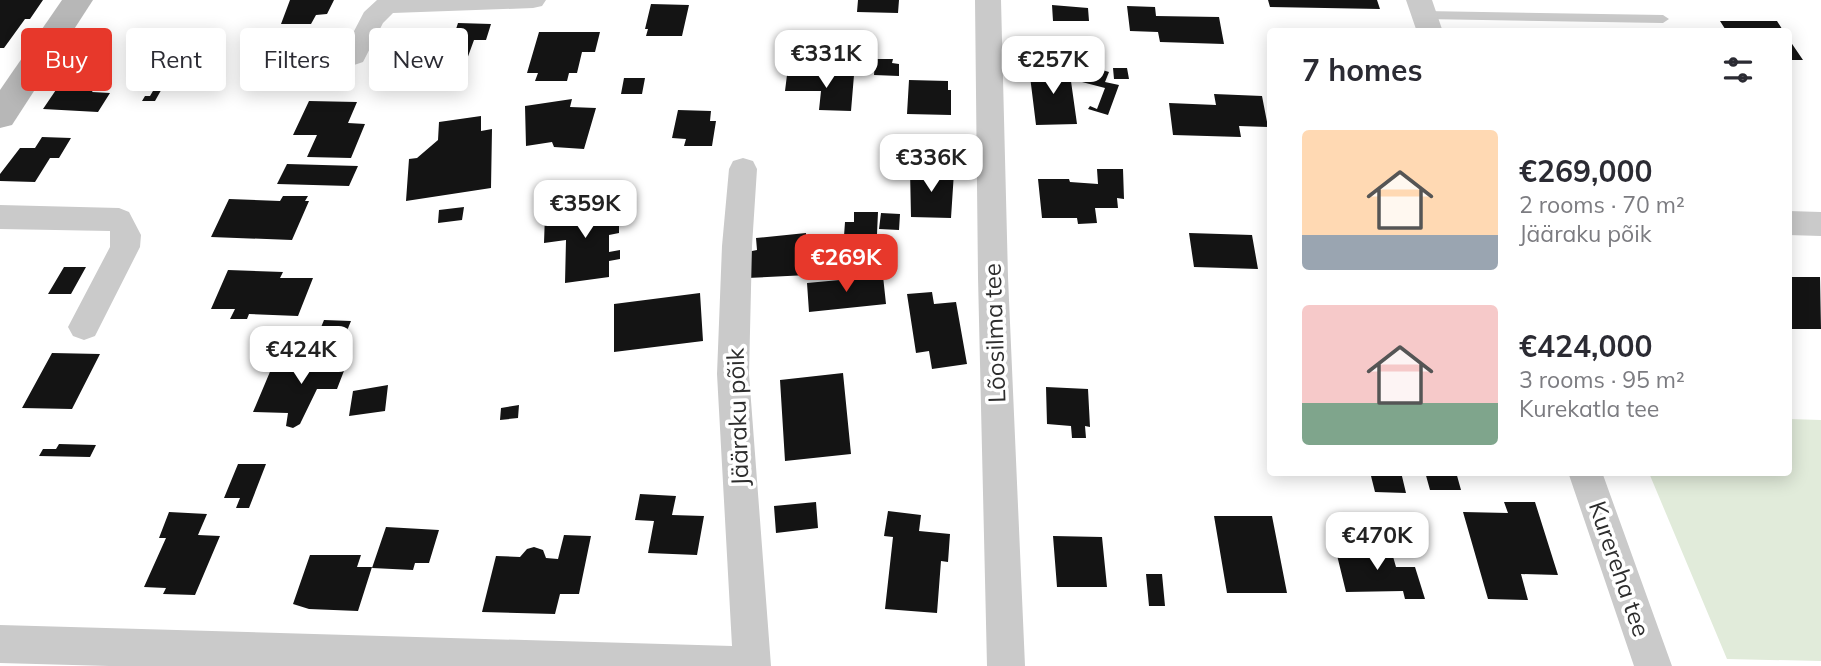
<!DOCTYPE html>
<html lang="en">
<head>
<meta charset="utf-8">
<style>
	:root { --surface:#fff; --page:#f7f7f7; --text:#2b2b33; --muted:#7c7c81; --accent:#e7382b }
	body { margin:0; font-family:Mulish,sans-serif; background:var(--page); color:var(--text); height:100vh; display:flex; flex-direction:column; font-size:26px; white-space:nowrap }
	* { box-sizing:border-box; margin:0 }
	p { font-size:23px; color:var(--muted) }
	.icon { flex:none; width:38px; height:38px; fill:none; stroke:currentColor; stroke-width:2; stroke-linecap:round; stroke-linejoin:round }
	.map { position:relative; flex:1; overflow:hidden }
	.side { position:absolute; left:1267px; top:28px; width:525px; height:448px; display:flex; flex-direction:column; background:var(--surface); border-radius:7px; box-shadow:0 4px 18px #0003 }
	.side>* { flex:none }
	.hud { position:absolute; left:21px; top:28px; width:665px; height:63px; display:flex; gap:14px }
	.price { position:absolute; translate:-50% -60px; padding:0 16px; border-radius:14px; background:#fff; color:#222; font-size:23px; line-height:46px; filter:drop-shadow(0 2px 4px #0008) }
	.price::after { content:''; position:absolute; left:50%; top:42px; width:21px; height:16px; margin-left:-10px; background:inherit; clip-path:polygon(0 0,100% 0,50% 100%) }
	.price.on { background:var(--accent); color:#fff }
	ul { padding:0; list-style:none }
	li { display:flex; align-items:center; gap:21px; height:175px; padding:0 35px }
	li span { display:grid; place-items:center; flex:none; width:196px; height:140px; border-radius:7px; color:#555 }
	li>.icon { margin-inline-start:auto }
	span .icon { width:84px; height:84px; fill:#fffc; stroke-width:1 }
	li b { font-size:30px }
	h2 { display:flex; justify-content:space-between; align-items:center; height:84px; padding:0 35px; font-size:30px }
	.pill { padding:0 24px; border-radius:7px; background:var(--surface); box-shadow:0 4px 18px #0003; font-size:24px; line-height:63px }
	.pill.on { background:var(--accent); color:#fff }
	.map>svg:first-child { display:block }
</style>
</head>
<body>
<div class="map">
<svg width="1821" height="666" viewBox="0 0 1821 666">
	<rect width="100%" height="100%" fill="#fff"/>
	<path fill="#e1ebda" d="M1789,419L1821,420V661L1727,659L1649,473L1788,472Z"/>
	<path fill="#141414" d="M0,0H43L30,19H25L4,48H0Z
		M290,0H334L327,14L316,15L311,24H281Z
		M858,0H899L898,13L857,12Z
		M1268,0H1377L1380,9L1270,7Z
		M651,4L689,5L682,36H646L648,29H645Z
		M1052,5L1088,8L1089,21H1053Z
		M1127,6L1155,7L1156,16L1219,17L1224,44L1160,42L1158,32L1130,31Z
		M1720,21H1777L1784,32H1727Z
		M458,23L491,24L486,40H474L466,62L400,61L413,31L455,32Z
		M539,32H600L595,52H582L577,73H569L567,81H535L538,73H527Z
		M268,36L316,37L302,64L254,63Z
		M1788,38L1803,60H1788Z
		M875,59H893L892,63L899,64V76L874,75Z
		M1089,66L1109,72L1105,82L1119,85L1108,115L1088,109L1090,106L1097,109L1105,88L1082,82Z
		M1069,67L1077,124L1036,125L1029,68Z
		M1113,68H1127L1129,79H1114Z
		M163,74H175L169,85H164L155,101H142L145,96H150Z
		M787,75H854L851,111L819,110L821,91H785Z
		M624,78H645L642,94H621Z
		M909,80L948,81V90H951V115L907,114Z
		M62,81L98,83L92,92L110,93L98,112L43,109Z
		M1214,94L1262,96L1268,127L1239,126L1241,137L1173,135L1169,103L1216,105Z
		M572,99L570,107L596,108L584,149L554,147L552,142L526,146L525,106Z
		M309,101L357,102L348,123L365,124L351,158L307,157L317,135H293Z
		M678,110L711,111L710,121H716L712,146H684L686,139L672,138Z
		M481,116V131L492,129L491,188L406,201L409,159L417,158L438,140L439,122Z
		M42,137L71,138L59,158H50L35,182L0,181V174L20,148H35Z
		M287,164L358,166L349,186L277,184Z
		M1097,169H1123L1124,199L1117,198L1118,208H1095L1097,223L1078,224L1077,218H1042L1038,179H1069L1070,182L1098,184Z
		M910,170L954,172L951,218L911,217Z
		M283,196H308L305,201H309L292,240L211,237L229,199L280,201Z
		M619,205V233L609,235V252L620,250V259L609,261V277L565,283L566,240L544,243L545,214Z
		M464,207L462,220L438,223L439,210Z
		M854,212H878L877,234L844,236L845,222H854Z
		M881,213L900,214L899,230L879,229Z
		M806,233L808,275L747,278V252L757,250L756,238Z
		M1189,233L1252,235L1258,269L1194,267Z
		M877,235L879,262L871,263L870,248L837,250L836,238Z
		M64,267H86L71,294H48Z
		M228,270L283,272L280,278H313L298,316L249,314L247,319H230L235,309H211Z
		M883,276L886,304L809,312L807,283Z
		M1788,277H1820L1821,329H1788Z
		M932,292L934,304L956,302L967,364L932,369L929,351L916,353L907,294Z
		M700,293L703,341L614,352V304Z
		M324,320L351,321L342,343L315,342Z
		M322,349L352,350L337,389H317L300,424L293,428L286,426L288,413L253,412L272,367L315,368Z
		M52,353L100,354L72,409L22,408Z
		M843,373L851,454L785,461L780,380Z
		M388,385L385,411L349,416L353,391Z
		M1046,387L1088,389L1090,427L1085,426L1086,438H1072L1071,426L1047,424Z
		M519,405L518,418L500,420L501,408Z
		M59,444L96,445L90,457L39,456L43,449H56Z
		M238,464H266L249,508H236L240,498H224Z
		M1370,472H1401L1406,493L1375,492Z
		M1425,472H1456L1461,490H1430Z
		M640,494L676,496L672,515L704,516L697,555L648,553L654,521L635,520Z
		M816,502L818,528L776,533L774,506Z
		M1504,502H1535L1558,575L1521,574L1528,600L1488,599L1463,512L1508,513Z
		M888,511L921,515L919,531L950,534L948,562L941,561L937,613L885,609L893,537L884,536Z
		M169,512L207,514L198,535L220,536L195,595L163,594L166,588L144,587L166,538H159Z
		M1214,516H1272L1287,593H1227Z
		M386,527L439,530L429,563H415L413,570L372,568Z
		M564,535L591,536L579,594H560L555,614L482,612L496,556L520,557L527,549L534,547L543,550L546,558L558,559Z
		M1053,536L1102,537L1107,587H1057Z
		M1390,546L1396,567H1415L1425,599H1405L1403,591L1346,592L1335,547Z
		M310,555H361L357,567H372L358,611L309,609L293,604Z
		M1146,574H1162L1165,606H1149Z"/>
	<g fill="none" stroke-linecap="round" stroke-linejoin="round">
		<path fill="#cacaca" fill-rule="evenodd" d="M1424,11L1663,15L1669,19L1663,23L1424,19L1418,15Z"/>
		<path fill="#cacaca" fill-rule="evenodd" d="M377,0H546L542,6L533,8L393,13L383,23L363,62L354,65L345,62L341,56L364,12Z
			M975,0H1001L1008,277L1025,666H987L978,277Z
			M1406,0H1432L1443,32H1417Z
			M743,158L753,161L757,169L752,246L749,374L771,666H109L0,663V625L732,646L717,374L722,246L729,169L733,161Z
			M0,205L119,208L129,212L141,235L140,247L95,336L84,340L73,336L68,327L110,247V231L0,229Z
			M1788,211L1821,212V236L1788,235Z
			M1568,472H1602L1672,666H1634Z"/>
		<path fill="#b7b7b7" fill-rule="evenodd" d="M62,0H93L12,125L0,128V90Z"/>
	</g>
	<g text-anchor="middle" stroke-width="7" stroke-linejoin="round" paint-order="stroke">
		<g font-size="24" fill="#2d2d2d" stroke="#fff">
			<text transform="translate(995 333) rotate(-92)" y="8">Lõosilma tee</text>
			<text transform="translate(738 417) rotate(-92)" y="8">Jääraku põik</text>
			<text transform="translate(1619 569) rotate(71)" y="8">Kurereha tee</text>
		</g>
	</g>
</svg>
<b class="price" style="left:826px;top:90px">€331K</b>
<b class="price" style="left:1053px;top:96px">€257K</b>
<b class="price" style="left:931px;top:194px">€336K</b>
<b class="price" style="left:585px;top:240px">€359K</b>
<b class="price on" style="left:846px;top:294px">€269K</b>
<b class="price" style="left:301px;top:386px">€424K</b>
<b class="price" style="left:1377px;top:572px">€470K</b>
<div class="hud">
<a class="pill on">Buy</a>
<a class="pill">Rent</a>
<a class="pill">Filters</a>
<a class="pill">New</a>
</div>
<section class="side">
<h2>7 homes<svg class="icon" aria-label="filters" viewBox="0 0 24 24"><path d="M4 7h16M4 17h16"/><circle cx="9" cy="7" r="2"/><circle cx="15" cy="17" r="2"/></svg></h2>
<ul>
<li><span style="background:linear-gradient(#ffd9b3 75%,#9aa5b1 0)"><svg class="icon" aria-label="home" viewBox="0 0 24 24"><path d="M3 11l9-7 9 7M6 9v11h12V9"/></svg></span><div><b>€269,000</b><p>2 rooms · 70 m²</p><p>Jääraku põik</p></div></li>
<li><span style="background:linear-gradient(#f6c9c9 70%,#7fa58c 0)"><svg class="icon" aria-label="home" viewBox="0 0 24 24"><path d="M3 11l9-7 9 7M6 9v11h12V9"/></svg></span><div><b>€424,000</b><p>3 rooms · 95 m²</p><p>Kurekatla tee</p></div></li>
</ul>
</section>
</div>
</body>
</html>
